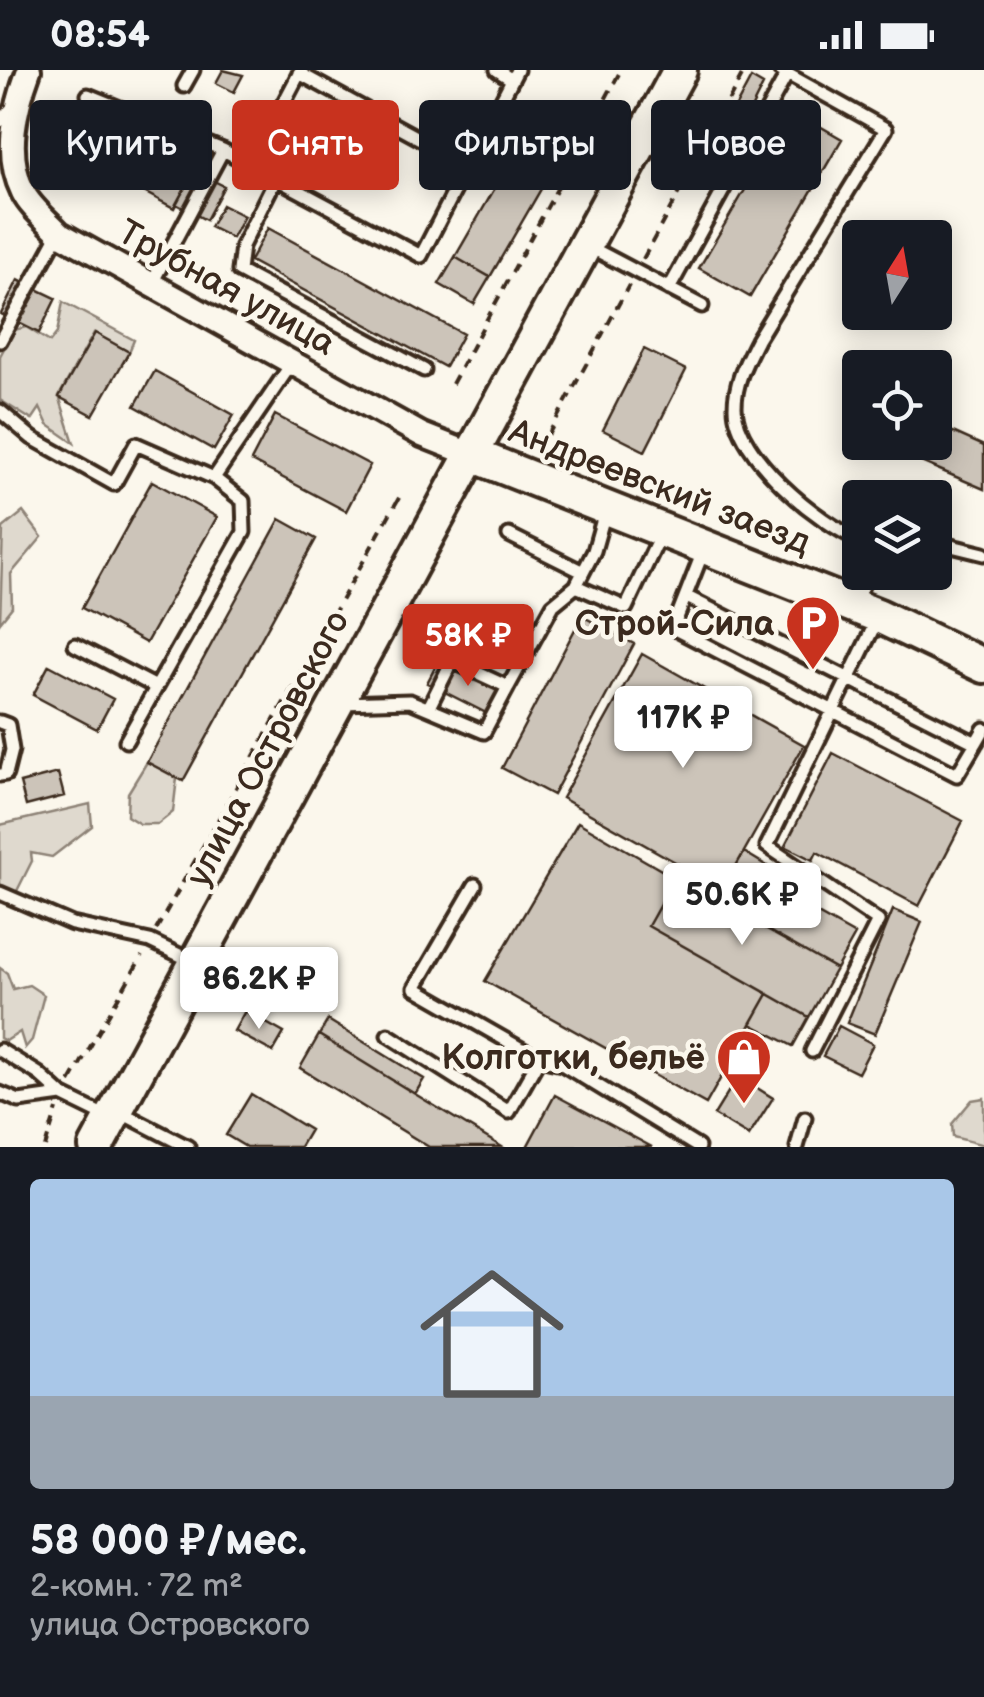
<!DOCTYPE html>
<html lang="ru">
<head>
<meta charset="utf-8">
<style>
	:root { --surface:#171b24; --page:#20242c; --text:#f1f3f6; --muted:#9ea1a6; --accent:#c8321e }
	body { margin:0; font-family:"Balsamiq Sans",sans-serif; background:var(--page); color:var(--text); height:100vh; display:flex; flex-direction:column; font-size:38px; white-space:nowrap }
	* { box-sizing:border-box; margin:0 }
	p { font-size:32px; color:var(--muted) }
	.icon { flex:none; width:55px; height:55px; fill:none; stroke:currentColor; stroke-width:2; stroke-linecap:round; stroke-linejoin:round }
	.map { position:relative; height:1077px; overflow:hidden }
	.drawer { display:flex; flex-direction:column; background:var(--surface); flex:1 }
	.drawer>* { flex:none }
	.top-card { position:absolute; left:30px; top:30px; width:925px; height:90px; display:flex; gap:20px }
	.needle { width:65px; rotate:11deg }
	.fabs { position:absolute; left:842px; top:150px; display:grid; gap:20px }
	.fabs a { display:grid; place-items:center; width:110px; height:110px; border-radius:10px; background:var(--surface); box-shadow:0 5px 25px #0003; font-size:50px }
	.price { position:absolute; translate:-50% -85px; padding:0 22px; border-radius:10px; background:#fff; color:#222; font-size:32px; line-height:65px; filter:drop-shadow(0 2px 5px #0008) }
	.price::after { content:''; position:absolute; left:50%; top:60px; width:30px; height:22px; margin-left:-15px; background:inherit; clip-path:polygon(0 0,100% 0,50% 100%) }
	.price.active { background:var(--accent); color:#fff }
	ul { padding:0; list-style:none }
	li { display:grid; align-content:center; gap:20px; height:530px; padding:0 30px }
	li span { display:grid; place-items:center; height:310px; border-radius:10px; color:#555 }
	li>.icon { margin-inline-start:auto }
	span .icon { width:180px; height:180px; fill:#fffc; stroke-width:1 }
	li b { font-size:42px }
	.pill { padding:0 35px; border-radius:10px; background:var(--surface); box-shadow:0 5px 25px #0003; font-size:35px; line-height:90px }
	.pill.active { background:var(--accent); color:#fff }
	.status { display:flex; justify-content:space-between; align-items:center; height:70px; padding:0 50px; background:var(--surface); direction:ltr }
	.status svg { height:28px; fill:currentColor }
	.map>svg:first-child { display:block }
</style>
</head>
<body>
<div class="status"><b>08:54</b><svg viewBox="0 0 49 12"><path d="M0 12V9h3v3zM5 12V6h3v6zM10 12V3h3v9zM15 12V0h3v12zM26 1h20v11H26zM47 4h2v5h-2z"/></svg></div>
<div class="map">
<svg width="984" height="1077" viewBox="0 0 984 1077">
	<rect width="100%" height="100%" fill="#fbf7ec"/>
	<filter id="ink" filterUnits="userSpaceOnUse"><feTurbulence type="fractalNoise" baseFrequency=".01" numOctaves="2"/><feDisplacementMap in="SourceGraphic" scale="20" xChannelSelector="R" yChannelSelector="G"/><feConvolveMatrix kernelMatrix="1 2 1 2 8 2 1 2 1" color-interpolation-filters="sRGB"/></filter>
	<g filter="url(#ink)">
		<path fill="#dfd9ce" stroke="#8d8276" stroke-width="2.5" d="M63,232L134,270L129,282L94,263L59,326L74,373L48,355L40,338L32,350L0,330V286L14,260L26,257L50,272L57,263Z
			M23,442L42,467L11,504L12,537L0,552L3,458Z
			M147,692L177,708L173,742L158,754H140L127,746L128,723Z
			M90,734L92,756L52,787L31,783L32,791L16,823L0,816V755Z
			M0,898L7,903L13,919L29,915L44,925L32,970L25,978L20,962L6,971L0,968Z
			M984,1028V1075L953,1067L952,1054L972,1030Z"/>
		<path fill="#ccc4b9" stroke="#3b2a1e" stroke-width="2.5" d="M223,0L243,5L234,22L216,13Z
			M751,8L763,15L748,45L735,38Z
			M546,30L581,50L490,207L455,187Z
			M792,40L842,69L750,227L699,198Z
			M93,47L194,101L174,138L73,84Z
			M194,101L224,116L206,150L176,134Z
			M222,135L244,146L232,168L210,157Z
			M268,158L463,264L445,297L250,191Z
			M455,187L490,207L474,234L439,214Z
			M18,210L56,228L39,263L1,244Z
			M95,263L129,282L93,345L59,327Z
			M644,279L686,300L645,381L603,360Z
			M155,301L234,345L214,380L135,336Z
			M275,345L370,395L346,441L251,391Z
			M935,354L984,376V419L891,379L894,372H935Z
			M152,411L217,447L146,573L82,538Z
			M280,449L316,469L183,711L147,692Z
			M582,546L634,574L553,725L502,698Z
			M469,552L510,572L500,592L460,573Z
			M642,584L804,675L723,819L562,728Z
			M439,590L510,626L498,649L427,613Z
			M49,595L113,629L97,659L33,625Z
			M833,683L963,751L919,836L817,782L813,790L785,776Z
			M58,703L64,726L26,736L20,713Z
			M578,752L675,808L648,856L768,924L706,1034L485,911Z
			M744,782L767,796L759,811L855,865L836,899L716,831Z
			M675,808L836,899L809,947L648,856Z
			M893,840L922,852L875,964L847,953Z
			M768,924L809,947L793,976L751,954Z
			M245,941L284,963L273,982L234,961Z
			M328,950L424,1009L415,1024L319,965Z
			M839,956L873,974L858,1003L823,986Z
			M319,965L415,1024L502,1077H429L300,998Z
			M738,1006L773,1028L749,1066L714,1045Z
			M251,1024L310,1060L300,1077H246L226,1065Z
			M555,1025L652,1077H527Z"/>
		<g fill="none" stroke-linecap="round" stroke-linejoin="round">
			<g stroke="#3b2a1e" stroke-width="19">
				<path id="lane" d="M497,0L512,10
					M780,0L886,59L757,270C746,292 735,312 735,337C735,385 819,454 860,470
					M299,3L468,95
					M184,16L193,0
					M88,25L223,80L421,186L517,0
					M0,51L15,35
					M251,95L301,0
					M276,108L242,176L239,201L424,300
					M588,176L702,236
					M151,215L223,80
					M669,219L787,4
					M0,271L59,163
					M0,341L32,368L114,414L136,374L214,408
					M509,465L583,502
					M935,472L984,484
					M704,479L673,558L957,705L976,673
					M576,516L626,538L661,464
					M687,527L976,673L984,659
					M855,532L868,502
					M75,575L156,617
					M508,617L553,535L576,516L594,481L605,442
					M342,633L410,631L484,662L508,617L452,591L441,572L395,536
					M429,637L452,591
					M0,652L8,655L12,680L6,704L0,705
					M126,671L244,462L243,431L214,408L292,293
					M475,815L415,918L539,989L562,994L698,1077
					M0,823L72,854L150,871L192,891
					M388,965L509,1042L539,989
					M0,980L39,1004L62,1025L107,1047
					M812,981L878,851L767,776L877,550
					M0,1023L19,1031L62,1025
					M120,1042L188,1077
					M797,1077L805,1048"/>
			</g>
			<g stroke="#3b2a1e" stroke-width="30">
				<path id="street" d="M29,0C15,38 4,84 23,122C30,137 48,151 59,163L422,365L470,384"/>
			</g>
			<g stroke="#3b2a1e" stroke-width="40">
				<path id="secondary" d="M470,384L879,546L984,596
					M96,1077L680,0"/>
			</g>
			<path stroke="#3b2a1e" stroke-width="4" stroke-dasharray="10 8" stroke-linecap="butt" d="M643,189L745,0
				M452,314L621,0
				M548,365L629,215
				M156,860L400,426
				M70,1012L142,886
				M45,1077L57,1039"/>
			<use href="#lane" stroke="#fbf7ec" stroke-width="11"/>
			<use href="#street" stroke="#fbf7ec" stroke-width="22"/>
			<use href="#secondary" stroke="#fbf7ec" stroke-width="32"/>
		</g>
	</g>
	<defs>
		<g id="parking-pin" transform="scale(2.875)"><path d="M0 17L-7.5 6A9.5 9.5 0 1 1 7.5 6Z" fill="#c8321e" stroke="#fbf7ec"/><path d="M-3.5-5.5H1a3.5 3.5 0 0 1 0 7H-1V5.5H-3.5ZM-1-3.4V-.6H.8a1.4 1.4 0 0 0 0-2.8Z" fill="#fff"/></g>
		<g id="shop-pin" transform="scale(2.875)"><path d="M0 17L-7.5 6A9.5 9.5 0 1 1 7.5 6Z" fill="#c8321e" stroke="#fbf7ec"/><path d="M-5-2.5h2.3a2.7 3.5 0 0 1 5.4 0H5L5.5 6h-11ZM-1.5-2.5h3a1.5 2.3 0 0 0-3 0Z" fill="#fff"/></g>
	</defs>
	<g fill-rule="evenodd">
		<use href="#parking-pin" x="813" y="553"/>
		<use href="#shop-pin" x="744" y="987"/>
	</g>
	<g text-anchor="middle" stroke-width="9" stroke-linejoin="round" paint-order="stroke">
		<g font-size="35" fill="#3b2a1e" stroke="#fbf7ec">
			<text transform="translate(227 217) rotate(29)" y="12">Трубная улица</text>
			<text transform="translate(660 416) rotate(21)" y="12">Андреевский заезд</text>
			<text transform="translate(267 678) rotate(-62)" y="12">улица Островского</text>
		</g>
		<g font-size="35" font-weight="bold" fill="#3b2a1e" stroke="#fbf7ec" text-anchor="end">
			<text x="774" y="565">Строй-Сила</text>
			<text x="705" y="999">Колготки, бельё</text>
		</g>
	</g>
</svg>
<div class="fabs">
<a><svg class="needle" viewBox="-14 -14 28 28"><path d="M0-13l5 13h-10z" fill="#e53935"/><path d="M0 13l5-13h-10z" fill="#9ea1a6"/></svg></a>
<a><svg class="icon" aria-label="locate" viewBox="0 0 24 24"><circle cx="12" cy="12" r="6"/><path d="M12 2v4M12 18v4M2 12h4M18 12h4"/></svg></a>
<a><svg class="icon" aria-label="layers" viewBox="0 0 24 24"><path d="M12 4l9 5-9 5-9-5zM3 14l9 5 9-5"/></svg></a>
</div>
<b class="price active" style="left:468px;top:619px">58K ₽</b>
<b class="price" style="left:683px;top:701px">117K ₽</b>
<b class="price" style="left:742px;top:878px">50.6K ₽</b>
<b class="price" style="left:259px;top:962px">86.2K ₽</b>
<div class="top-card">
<a class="pill">Купить</a>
<a class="pill active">Снять</a>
<a class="pill">Фильтры</a>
<a class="pill">Новое</a>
</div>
</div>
<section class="drawer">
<ul>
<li><span style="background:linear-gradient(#a9c7e8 70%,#9aa5b1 0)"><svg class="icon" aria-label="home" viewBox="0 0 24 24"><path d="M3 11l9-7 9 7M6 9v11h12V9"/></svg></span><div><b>58 000 ₽/мес.</b><p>2-комн. · 72 m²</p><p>улица Островского</p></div></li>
</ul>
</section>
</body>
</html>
